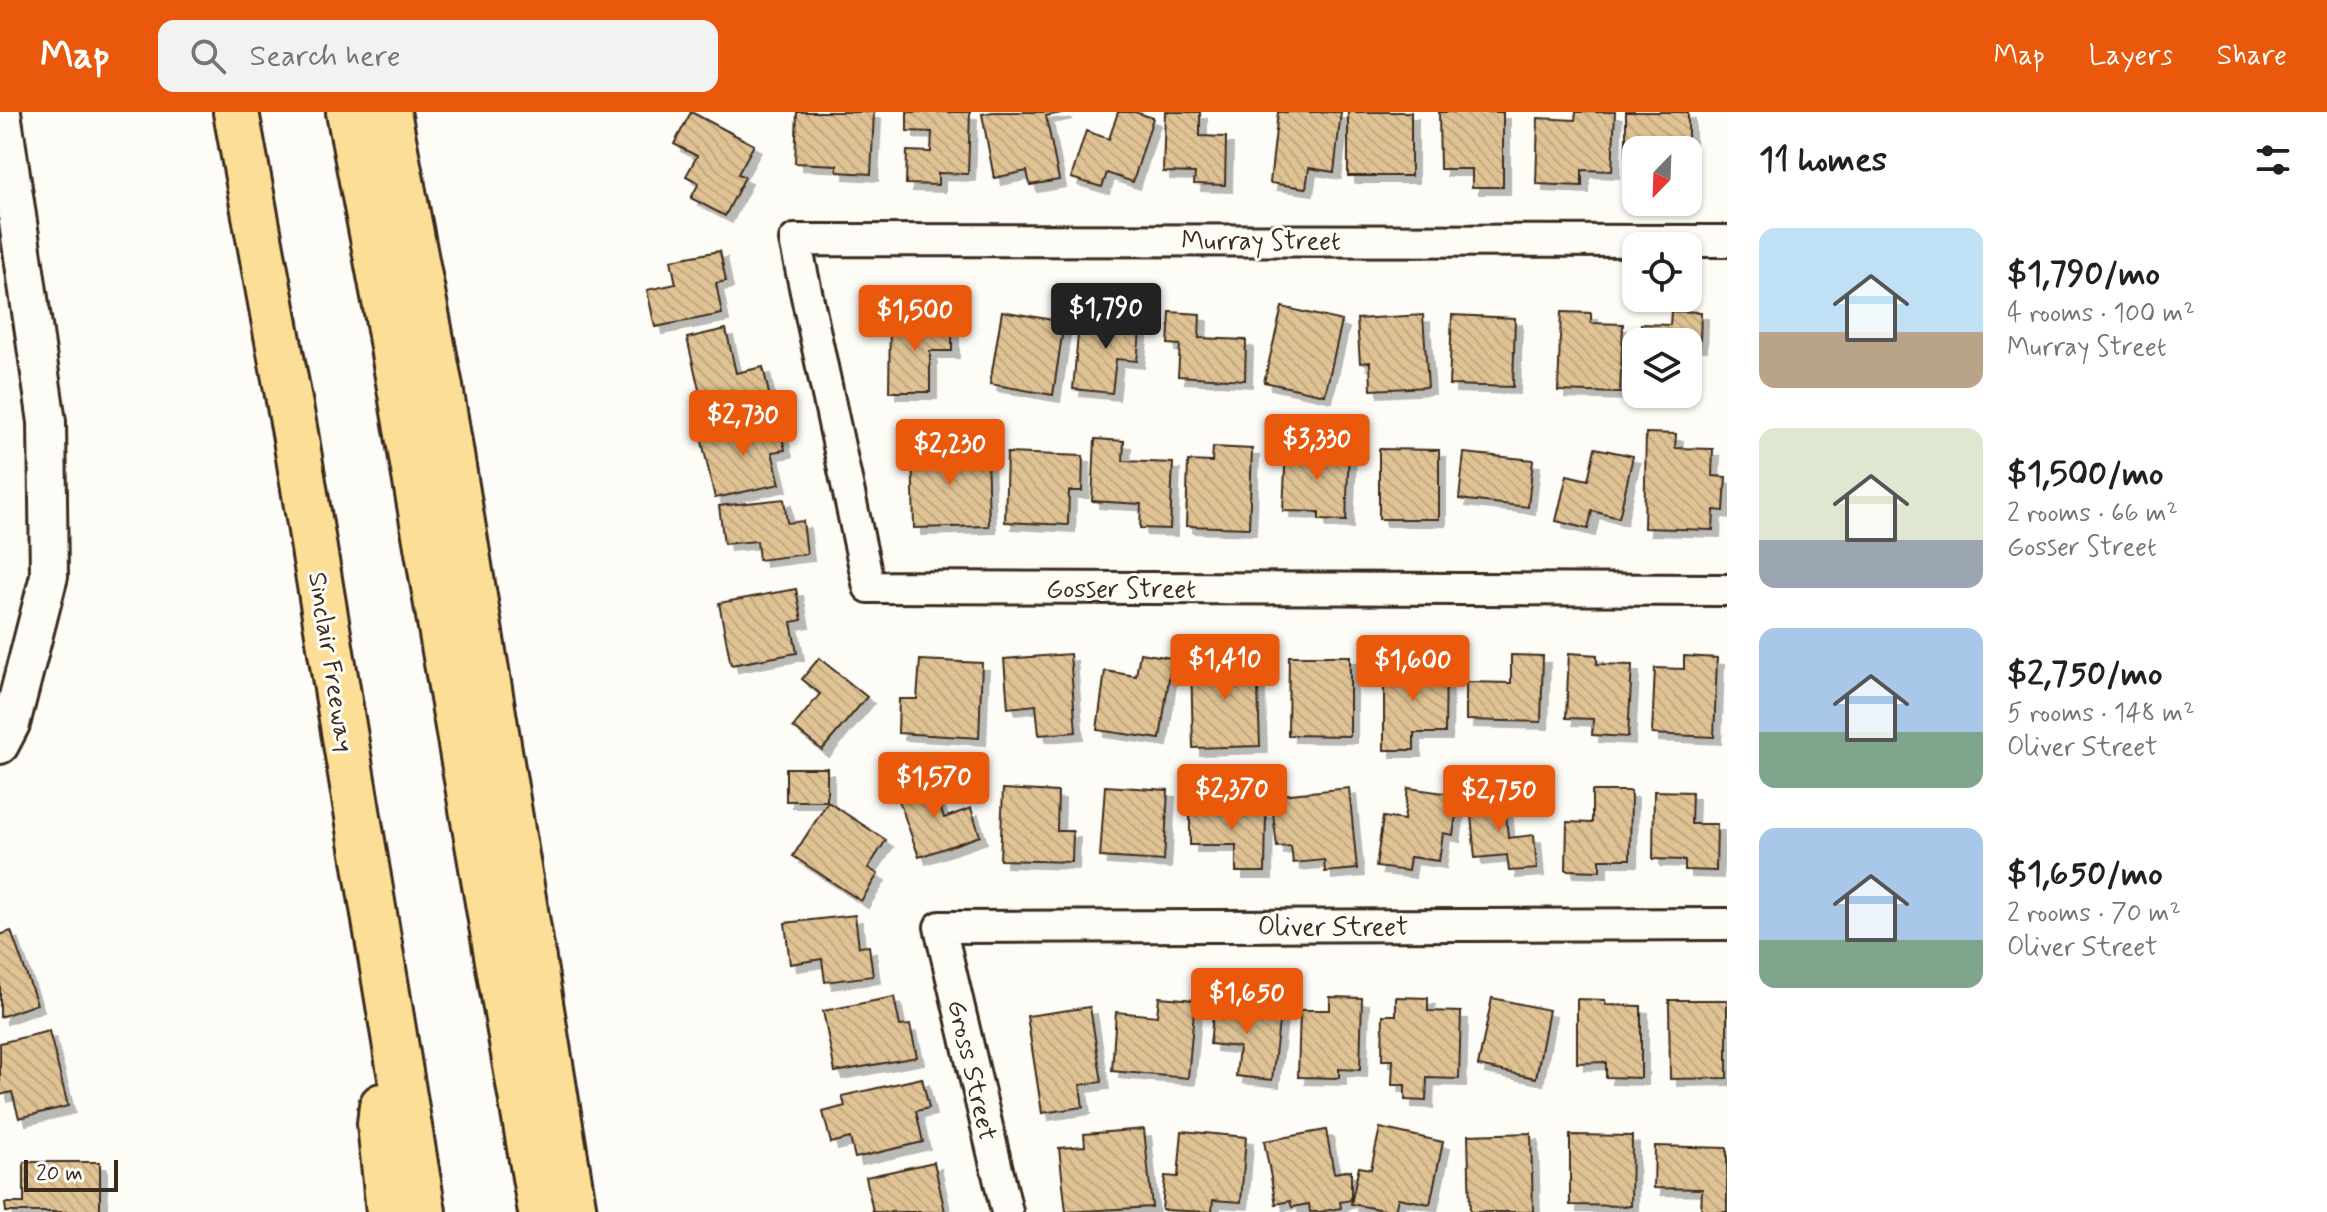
<!DOCTYPE html>
<html lang="en">
<head>
<meta charset="utf-8">
<style>
	:root { --surface:#fff; --page:#f2f2f2; --text:#202124; --muted:#757577; --accent:#ea580c }
	body { margin:0; font-family:Mynerve,sans-serif; background:var(--page); color:var(--text); height:100vh; display:flex; flex-direction:column; font-size:30px; white-space:nowrap }
	* { box-sizing:border-box; margin:0 }
	p { font-size:26px; color:var(--muted) }
	.icon { flex:none; width:44px; height:44px; fill:none; stroke:currentColor; stroke-width:2; stroke-linecap:round; stroke-linejoin:round }
	.map { position:relative; flex:1; overflow:hidden }
	.side { display:flex; flex-direction:column; background:var(--surface); width:600px }
	.side>* { flex:none }
	.needle { width:52px; rotate:203deg }
	.fabs { position:absolute; left:1622px; top:24px; display:grid; gap:16px }
	.fabs a { display:grid; place-items:center; width:80px; height:80px; border-radius:16px; background:var(--surface); box-shadow:0 2px 6px #0004; font-size:40px }
	.scale { position:absolute; left:24px; bottom:20px; width:94px; box-sizing:border-box; padding-left:8px; border:4px solid #3b2a1e; border-top:0; font-size:22px; line-height:28px; white-space:nowrap; color:#3b2a1e; -webkit-text-stroke:6px #fdfcf7; paint-order:stroke }
	.price { position:absolute; translate:-50% -68px; padding:0 18px; border-radius:8px; background:var(--accent); color:#fff; font-size:26px; line-height:52px; filter:drop-shadow(0 2px 4px #0008) }
	.price::after { content:''; position:absolute; left:50%; top:48px; width:24px; height:18px; margin-left:-12px; background:inherit; clip-path:polygon(0 0,100% 0,50% 100%) }
	.price.active { background:#222; color:#fff }
	ul { padding:0; list-style:none }
	li { display:flex; align-items:center; gap:24px; height:200px; padding:0 32px }
	li span { display:grid; place-items:center; flex:none; width:224px; height:160px; border-radius:16px; color:#555 }
	li>.icon { margin-inline-start:auto }
	span .icon { width:96px; height:96px; fill:#fffc; stroke-width:1 }
	li b { font-size:34px }
	h2 { display:flex; justify-content:space-between; align-items:center; height:96px; padding:0 32px; font-size:34px }
	header { display:flex; align-items:center; gap:48px; box-sizing:border-box; height:112px; padding:0 40px; background:var(--accent); color:#fff }
	header strong { font-size:38px }
	nav { display:flex; gap:44px; margin-inline-start:auto; font-size:28px }
	.search { width:560px; height:72px; background:var(--page); display:flex; align-items:center; gap:20px; box-sizing:border-box; padding:0 28px; border-radius:16px; color:var(--muted); font-size:30px }
	main { display:flex; flex:1; min-height:0 }
	.map>svg:first-child { display:block }
</style>
</head>
<body>
<header>
<strong>Map</strong>
<div class="search"><svg class="icon" aria-label="search" viewBox="0 0 24 24"><circle cx="10" cy="10" r="6"/><path d="M15 15l6 6"/></svg>Search here</div>
<nav><a>Map</a><a>Layers</a><a>Share</a></nav>
</header>
<main>
<div class="map">
<svg width="1727" height="1100" viewBox="0 0 1727 1100">
	<defs>
		<pattern id="building-back-hatch" width="6" height="6" patternUnits="userSpaceOnUse" patternTransform="scale(2)"><rect width="6" height="6" fill="#e0c394"/><path d="M-1 5l2 2M0 0l6 6M5-1l2 2" fill="none" stroke="#c1a87f"/></pattern>
		<filter id="shadow"><feDropShadow dx="7" dy="7" stdDeviation="0" flood-color="#0004"/></filter>
	</defs>
	<rect width="100%" height="100%" fill="#fdfcf7"/>
	<filter id="ink" filterUnits="userSpaceOnUse"><feTurbulence type="fractalNoise" baseFrequency=".0125" numOctaves="2"/><feDisplacementMap in="SourceGraphic" scale="16" xChannelSelector="R" yChannelSelector="G"/><feConvolveMatrix kernelMatrix="1 2 1 2 8 2 1 2 1" color-interpolation-filters="sRGB"/></filter>
	<g filter="url(#ink)">
		<path fill="url(#building-back-hatch)" stroke="#3b2a1e" stroke-width="2" filter="url(#shadow)" d="M691,0L754,33L738,62L745,65L725,104L691,86L699,71L686,64L697,44L674,32Z
			M797,0H874L871,62L837,60V53L795,51Z
			M907,0H970L968,62L938,61V73L906,72L907,39L931,40L932,20L907,19Z
			M993,0H1066L1046,4L1059,68L1030,73L1027,59L994,66L982,2Z
			M1118,0H1135L1153,6L1133,70L1107,61L1102,75L1071,66L1086,19L1109,27Z
			M1165,0H1200V24L1226,25L1225,73L1194,72L1195,61L1163,60Z
			M1278,0H1341L1334,60L1309,56L1306,76L1270,71Z
			M1348,0H1411V64H1348Z
			M1439,0H1503V75H1472V57H1440Z
			M1576,0H1615L1612,59L1582,58V74L1536,72L1538,6L1575,8Z
			M1626,0H1688V71V38H1636V71H1626Z
			M720,139L726,169L716,171L722,202L655,215L647,178L676,172L671,148Z
			M1282,195L1342,209L1325,283L1264,270Z
			M1110,198L1142,202L1137,249L1116,247L1112,281L1073,277L1079,212L1108,215Z
			M1002,199L1064,210L1053,283L990,272Z
			M1671,199L1701,200L1700,232L1640,230L1641,212L1670,213Z
			M1170,200L1200,202L1199,226L1246,228L1245,268L1178,264L1180,233L1168,232Z
			M1561,200L1591,201V211L1623,212L1620,281L1558,279Z
			M1423,203L1428,275L1371,278L1370,250L1360,251L1357,207Z
			M1452,203L1515,206L1513,275L1449,273Z
			M890,210H952V239H930V280H889Z
			M726,217L736,261L763,255L770,286L735,294L731,279L701,286L687,226Z
			M778,308L785,338L772,340L780,372L715,386L701,325Z
			M1646,321L1676,322L1675,336L1713,337L1712,364L1726,365L1724,399L1714,398L1713,418L1644,416Z
			M1095,327L1124,329L1123,349L1173,351L1170,417L1140,416L1141,392L1092,389Z
			M987,334L989,414L914,416L912,336Z
			M1213,335L1252,337L1249,416L1186,414L1188,349L1212,350Z
			M1286,335L1349,337L1346,409L1319,408V400L1283,399Z
			M1595,336L1633,344L1619,406L1592,399L1588,417L1556,409L1567,363L1588,368Z
			M1379,337L1439,338V407H1379Z
			M1007,341L1083,344L1082,379H1069L1068,413L1005,410Z
			M1464,341L1533,348L1528,395L1459,387Z
			M784,387L787,411L803,409L807,442L759,448L757,429L724,432L719,394Z
			M796,477L802,508L791,510L797,541L731,553L719,491Z
			M1140,541L1172,546L1160,627L1097,618L1105,559L1136,564Z
			M1569,541L1597,543V552L1632,553L1628,625L1592,623L1593,607L1566,606Z
			M1070,542L1076,620L1039,623L1036,593L1008,596L1004,547Z
			M1511,543L1543,544L1541,610L1466,608V570L1511,571Z
			M1257,544L1260,634L1193,636L1191,546Z
			M1289,544H1350V624L1288,623Z
			M1684,544L1717,546L1714,625L1652,622L1655,556L1684,557Z
			M819,546L867,585L822,638L793,615L820,582L802,567Z
			M920,548L982,551L979,626L898,621L899,587H917Z
			M1384,552H1446L1445,621H1414V638H1384Z
			M786,656H827V689H786Z
			M931,668L944,706L971,696L980,724L919,745L896,680Z
			M1105,674L1168,678L1164,749L1100,745Z
			M1349,676L1357,757L1325,760L1324,748L1293,751L1291,734L1277,735L1271,684Z
			M1408,676L1459,683L1453,723L1443,721L1439,749L1410,745L1408,759L1376,755L1383,705L1404,708Z
			M1003,677L1058,680L1057,719H1073L1072,750L1000,748Z
			M1504,679L1508,726L1534,723L1537,757L1509,759L1507,743L1475,746L1469,682Z
			M1592,679H1631L1630,747H1600V759L1566,758L1567,710L1592,711Z
			M1654,679L1692,680L1691,712H1717L1716,759L1685,758V748L1653,747Z
			M828,690L886,728L868,756L878,762L861,789L793,744Z
			M1190,692L1251,693V699H1266L1265,760H1236V733H1190Z
			M855,803L859,835L869,834L873,864L825,870L822,847L790,852L785,811Z
			M11,819L37,892L0,905V823Z
			M1215,884L1244,887L1243,898L1280,902L1272,968L1236,964L1239,935L1210,932Z
			M894,885L900,914L910,913L917,945L835,960L823,899Z
			M1159,885L1195,888L1188,966L1112,959L1116,900L1157,904Z
			M1330,885L1362,886L1360,958L1339,957V966L1298,965L1300,898H1330Z
			M1396,885L1428,886V899L1461,900L1459,967L1427,966L1426,989L1405,988V973H1392L1393,948H1382L1383,903H1396Z
			M1492,886L1549,898L1536,966L1478,954Z
			M1577,887L1605,888L1606,893L1641,894V966L1606,965V950L1577,951Z
			M1669,888H1727V966L1670,967Z
			M1090,895L1102,970L1080,973L1083,995L1042,1001L1027,904Z
			M49,919L68,994L19,1006L12,980L0,983V931Z
			M922,966L929,996L916,999L923,1030L855,1046L850,1026L831,1031L823,1000L845,994L842,984Z
			M1380,1016L1443,1030L1430,1092L1398,1086L1395,1100L1351,1092L1359,1055L1371,1057Z
			M1144,1017L1152,1095L1066,1100L1059,1036L1085,1034L1084,1022Z
			M1326,1018L1334,1061L1351,1058V1088L1340,1090L1341,1096L1319,1100H1310L1309,1092L1292,1095L1290,1089L1276,1092L1264,1029Z
			M1182,1019L1246,1025L1241,1090L1213,1088L1212,1100L1162,1098L1165,1064L1178,1065Z
			M1531,1021L1533,1100H1470L1468,1023Z
			M1570,1023L1632,1024L1631,1094L1570,1093Z
			M1655,1034L1727,1036V1100H1701L1702,1077L1654,1076Z
			M24,1050H100V1100H6L5,1091H24Z
			M934,1050L945,1100H873L866,1065Z"/>
		<g fill="none" stroke-linecap="round" stroke-linejoin="round">
			<g stroke="#3b2a1e" stroke-width="36">
				<path id="minor" d="M1727,129L795,128L869,475L1727,478
					M1007,1100L940,815L1727,812"/>
			</g>
			<g stroke="#3b2a1e" stroke-width="42">
				<path id="tertiary" d="M0,633L11,612L49,464L47,310L2,0"/>
			</g>
			<g stroke="#3b2a1e" stroke-width="50">
				<path id="motorway" d="M236,0L295,321L423,1100
					M349,0L387,200L541,1100
					M388,0L440,275L574,1100
					M382,994L380,1012L389,1100"/>
			</g>
			<use href="#minor" stroke="#fdfcf7" stroke-width="30"/>
			<use href="#tertiary" stroke="#fdfcf7" stroke-width="36"/>
			<use href="#motorway" stroke="#fcde96" stroke-width="44"/>
		</g>
	</g>
	<g text-anchor="middle" stroke-width="6" stroke-linejoin="round" paint-order="stroke">
		<g font-size="26" fill="#3b2a1e" stroke="#fdfcf7">
			<text x="1261" y="137">Murray Street</text>
			<text x="1121" y="485">Gosser Street</text>
			<text transform="translate(332 550) rotate(81)" y="9">Sinclair Freeway</text>
			<text x="1333" y="823">Oliver Street</text>
			<text transform="translate(973 958) rotate(77)" y="9">Gross Street</text>
		</g>
	</g>
</svg>
<div class="fabs">
<a><svg class="needle" viewBox="-14 -14 28 28"><path d="M0-13l5 13h-10z" fill="#e53935"/><path d="M0 13l5-13h-10z" fill="#757577"/></svg></a>
<a><svg class="icon" aria-label="locate" viewBox="0 0 24 24"><circle cx="12" cy="12" r="6"/><path d="M12 2v4M12 18v4M2 12h4M18 12h4"/></svg></a>
<a><svg class="icon" aria-label="layers" viewBox="0 0 24 24"><path d="M12 4l9 5-9 5-9-5zM3 14l9 5 9-5"/></svg></a>
</div>
<div class="scale">20 m</div>
<b class="price active" style="left:1106px;top:239px">$1,790</b>
<b class="price" style="left:915px;top:241px">$1,500</b>
<b class="price" style="left:743px;top:346px">$2,730</b>
<b class="price" style="left:1317px;top:370px">$3,330</b>
<b class="price" style="left:950px;top:375px">$2,230</b>
<b class="price" style="left:1225px;top:590px">$1,410</b>
<b class="price" style="left:1413px;top:591px">$1,600</b>
<b class="price" style="left:934px;top:708px">$1,570</b>
<b class="price" style="left:1232px;top:720px">$2,370</b>
<b class="price" style="left:1499px;top:721px">$2,750</b>
<b class="price" style="left:1247px;top:924px">$1,650</b>
</div>
<section class="side">
<h2>11 homes<svg class="icon" aria-label="filters" viewBox="0 0 24 24"><path d="M4 7h16M4 17h16"/><circle cx="9" cy="7" r="2"/><circle cx="15" cy="17" r="2"/></svg></h2>
<ul>
<li><span style="background:linear-gradient(#bfe0f5 65%,#b9a48a 0)"><svg class="icon" aria-label="home" viewBox="0 0 24 24"><path d="M3 11l9-7 9 7M6 9v11h12V9"/></svg></span><div><b>$1,790/mo</b><p>4 rooms · 100 m²</p><p>Murray Street</p></div></li>
<li><span style="background:linear-gradient(#dfe7d0 70%,#9aa5b1 0)"><svg class="icon" aria-label="home" viewBox="0 0 24 24"><path d="M3 11l9-7 9 7M6 9v11h12V9"/></svg></span><div><b>$1,500/mo</b><p>2 rooms · 66 m²</p><p>Gosser Street</p></div></li>
<li><span style="background:linear-gradient(#a9c7e8 65%,#7fa58c 0)"><svg class="icon" aria-label="home" viewBox="0 0 24 24"><path d="M3 11l9-7 9 7M6 9v11h12V9"/></svg></span><div><b>$2,750/mo</b><p>5 rooms · 148 m²</p><p>Oliver Street</p></div></li>
<li><span style="background:linear-gradient(#a9c7e8 70%,#7fa58c 0)"><svg class="icon" aria-label="home" viewBox="0 0 24 24"><path d="M3 11l9-7 9 7M6 9v11h12V9"/></svg></span><div><b>$1,650/mo</b><p>2 rooms · 70 m²</p><p>Oliver Street</p></div></li>
</ul>
</section>
</main>
</body>
</html>
